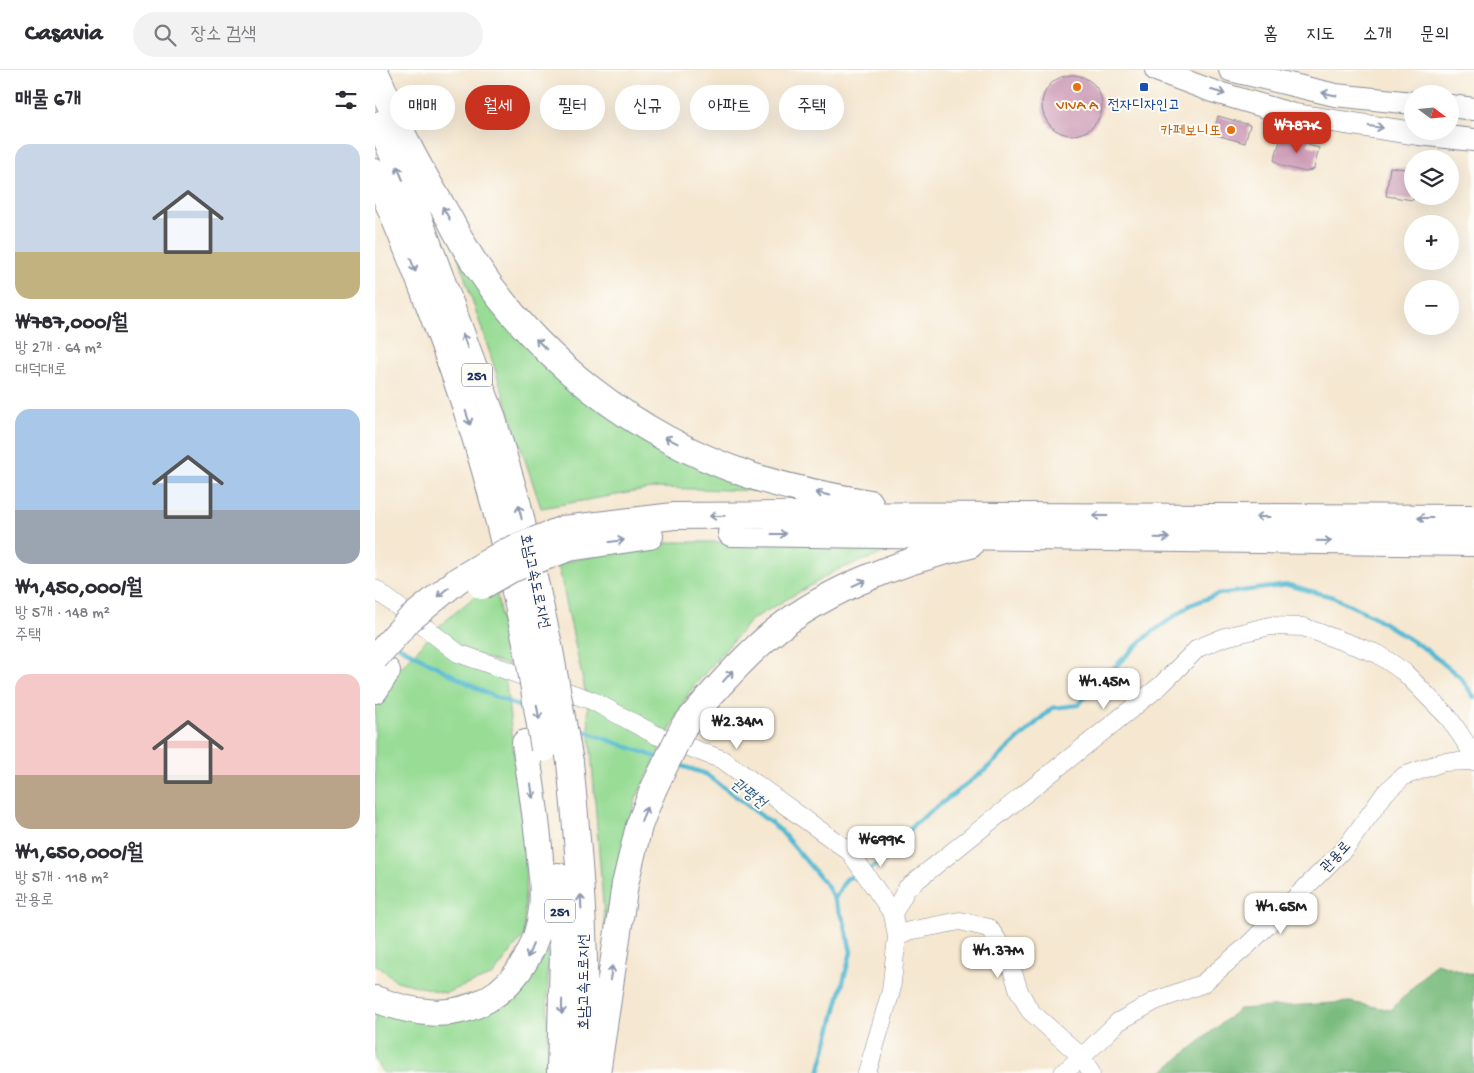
<!DOCTYPE html>
<html lang="ko">
<head>
<meta charset="utf-8">
<style>
	:root { --surface:#fff; --page:#f2f2f3; --text:#2b2b33; --muted:#7c7c81; --line:#e1e1e2; --accent:#c8321e }
	body { margin:0; font-family:"Gochi Hand","Poor Story",sans-serif; background:var(--page); color:var(--text); height:100vh; display:flex; flex-direction:column; font-size:19px; white-space:nowrap }
	* { box-sizing:border-box; margin:0 }
	p { font-size:16px; color:var(--muted) }
	.icon { flex:none; width:28px; height:28px; fill:none; stroke:currentColor; stroke-width:2; stroke-linecap:round; stroke-linejoin:round }
	.map { position:relative; flex:1; overflow:hidden }
	.details { display:flex; flex-direction:column; background:var(--surface); width:375px }
	.details>* { flex:none }
	.top-card { position:absolute; left:15px; top:15px; width:475px; height:45px; display:flex; gap:10px }
	.needle { width:32px; rotate:106deg }
	.tools { position:absolute; left:1029px; top:15px; display:grid; gap:10px }
	.tools a { display:grid; place-items:center; width:55px; height:55px; border-radius:50%; background:var(--surface); box-shadow:0 5px 20px #0002; font-size:25px }
	.price { position:absolute; translate:-50% -42px; padding:0 11px; border-radius:10px; background:#fff; color:#222; font-size:16px; line-height:32px; filter:drop-shadow(0 1px 2px #0008) }
	.price::after { content:''; position:absolute; left:50%; top:30px; width:15px; height:11px; margin-left:-8px; background:inherit; clip-path:polygon(0 0,100% 0,50% 100%) }
	.price.active { background:var(--accent); color:#fff }
	ul { padding:0; list-style:none }
	li { display:grid; align-content:center; gap:10px; height:265px; padding:0 15px }
	li span { display:grid; place-items:center; height:155px; border-radius:15px; color:#555 }
	li>.icon { margin-inline-start:auto }
	span .icon { width:90px; height:90px; fill:#fffc; stroke-width:1 }
	li b { font-size:21px }
	h2 { display:flex; justify-content:space-between; align-items:center; height:60px; padding:0 15px; font-size:21px }
	.pill { padding:0 18px; border-radius:22px; background:var(--surface); box-shadow:0 5px 20px #0002; font-size:18px; line-height:45px }
	.pill.active { background:var(--accent); color:#fff }
	header { display:flex; align-items:center; gap:30px; box-sizing:border-box; height:70px; padding:0 25px; background:var(--surface); border-bottom:1px solid var(--line) }
	header strong { font-size:24px }
	nav { display:flex; gap:28px; margin-inline-start:auto; font-size:18px }
	.search { width:350px; height:45px; background:var(--page); display:flex; align-items:center; gap:12px; box-sizing:border-box; padding:0 18px; border-radius:28px; color:var(--muted); font-size:19px }
	main { display:flex; flex:1; min-height:0 }
	.map>svg:first-child { display:block }
</style>
</head>
<body>
<header>
<strong>Casavia</strong>
<div class="search"><svg class="icon" aria-label="search" viewBox="0 0 24 24"><circle cx="10" cy="10" r="6"/><path d="M15 15l6 6"/></svg>장소 검색</div>
<nav><a>홈</a><a>지도</a><a>소개</a><a>문의</a></nav>
</header>
<main>
<section class="details">
<h2>매물 6개<svg class="icon" aria-label="filters" viewBox="0 0 24 24"><path d="M4 7h16M4 17h16"/><circle cx="9" cy="7" r="2"/><circle cx="15" cy="17" r="2"/></svg></h2>
<ul>
<li><span style="background:linear-gradient(#c9d6e8 70%,#c2b280 0)"><svg class="icon" aria-label="home" viewBox="0 0 24 24"><path d="M3 11l9-7 9 7M6 9v11h12V9"/></svg></span><div><b>₩787,000/월</b><p>방 2개 · 64 m²</p><p>대덕대로</p></div></li>
<li><span style="background:linear-gradient(#a9c7e8 65%,#9aa5b1 0)"><svg class="icon" aria-label="home" viewBox="0 0 24 24"><path d="M3 11l9-7 9 7M6 9v11h12V9"/></svg></span><div><b>₩1,450,000/월</b><p>방 5개 · 148 m²</p><p>주택</p></div></li>
<li><span style="background:linear-gradient(#f6c9c9 65%,#b9a48a 0)"><svg class="icon" aria-label="home" viewBox="0 0 24 24"><path d="M3 11l9-7 9 7M6 9v11h12V9"/></svg></span><div><b>₩1,650,000/월</b><p>방 5개 · 118 m²</p><p>관용로</p></div></li>
</ul>
</section>
<div class="map">
<svg width="1099" height="1003" viewBox="0 0 1099 1003">
	<rect width="100%" height="100%" fill="#fdfcf7"/>
	<filter id="ink" filterUnits="userSpaceOnUse"><feTurbulence type="fractalNoise" baseFrequency=".02" numOctaves="2"/><feDisplacementMap in="SourceGraphic" scale="10" xChannelSelector="R" yChannelSelector="G"/><feConvolveMatrix kernelMatrix="1 2 1 2 8 2 1 2 1" color-interpolation-filters="sRGB"/></filter>
	<filter id="wash" filterUnits="userSpaceOnUse"><feTurbulence type="fractalNoise" baseFrequency=".0096" numOctaves="4" result="noise"/><feDisplacementMap in="SourceGraphic" scale="20" xChannelSelector="R" yChannelSelector="G"/><feGaussianBlur stdDeviation="1.12" result="paint"/><feColorMatrix in="noise" values="0 0 0 0 0 0 0 0 0 0 0 0 0 0 0 0 0 1.4 0 .05"/><feComposite in="paint" operator="in"/></filter>
	<g filter="url(#wash)">
		<rect width="100%" height="100%" fill="#f5e7d0"/>
		<path fill="#98dc95" stroke="#5a867a" d="M81,181L138,256L388,421L282,418L166,438Z
			M300,472H540L462,500L376,550L314,622L261,728L230,858L212,630L183,494L239,481Z
			M120,513L134,596L85,579L63,557L99,527Z
			M54,567L130,604L151,790L149,865L118,905L70,923L22,911L0,894V637L14,611Z
			M173,881L172,981L170,1003H8L0,990V932L12,940L148,916Z"/>
		<path fill="#7abc7e" stroke="#4a766e" d="M1061,893L1099,905V1003H786L864,939L975,932L1016,940Z"/>
		<g fill="none" stroke-linecap="round" stroke-linejoin="round">
			<path stroke="#54b9d2" stroke-width="4.5" d="M23,576L111,623L153,640
				M197,657L284,688
				M301,694L331,704L404,759L453,817L469,851L476,882L444,1003
				M493,800L523,780L538,755L609,701L677,638L703,635L726,610L772,566L815,535L844,524L913,515L958,527L998,546L1053,581L1086,608L1099,627
				M459,830L471,809L486,803"/>
		</g>
		<g id="blocks">
			<path fill="#cb98b4" d="M667 35a30 30 0 1 1 60 0a30 30 0 1 1-60 0Z
				M843,46L875,55L870,73L838,64Z
				M917,63L935,68L933,75L944,78L939,99L930,102L907,96L899,90L906,68L915,70Z
				M1015,97L1038,100V130L1011,126Z"/>
		</g>
	</g>
	<g filter="url(#ink)">
		<use href="#blocks" fill-opacity="0" stroke="#888b97" stroke-width="1"/>
		<g fill="none" stroke-linecap="round" stroke-linejoin="round">
			<g stroke="#888b97" stroke-width="19">
				<path id="minor" d="M0,519L83,583L218,631L281,665L348,690L475,782L518,844
					M522,867L534,861L585,851L614,858L632,884L644,921L655,941L707,987L716,1003
					M492,1003L516,921L522,867L518,844L532,818L785,616L823,578L850,567L895,556L928,557L1003,584L1029,602L1074,648L1099,685
					M688,1003L707,987L743,952L780,931L827,914L873,875L971,777L1011,722L1029,706L1068,692L1099,691"/>
			</g>
			<g stroke="#888b97" stroke-width="24">
				<path id="major" d="M781,0L837,21L919,45L1044,64L1099,70
					M855,0L960,25L1038,33
					M1075,36L1099,39"/>
			</g>
			<g stroke="#888b97" stroke-width="28">
				<path id="highway" d="M0,1C11,25 21,50 32,73C44,98 59,122 73,146C81,161 89,177 99,192C163,290 260,365 371,404C411,418 453,426 495,433
					M5,54L41,141L117,346L143,435L174,575
					M0,102C46,210 90,322 120,437C132,483 142,530 152,577
					M188,459L299,446L415,445L1099,448
					M356,463L1099,473
					M194,478L275,466
					M0,620L12,601
					M309,656C333,628 357,600 384,575C440,523 522,492 595,475
					M195,692C205,795 214,899 207,1003
					M183,806L188,882L185,1003
					M0,929C37,943 76,951 113,929C145,910 163,875 167,839C169,823 167,805 165,789C162,750 156,712 150,673
					M222,1003L250,814L264,756L278,720"/>
			</g>
			<use href="#minor" stroke="#fff" stroke-width="18"/>
			<use href="#major" stroke="#fff" stroke-width="22"/>
			<use href="#highway" stroke="#fff" stroke-width="26"/>
			<g stroke="#888b97" stroke-width="28" stroke-linecap="butt">
				<path id="highway-bridge" d="M107,516L137,499L194,478
					M174,575L195,692
					M152,577L169,679
					M0,588L34,550L83,510L130,482L188,459
					M278,720L309,656"/>
			</g>
			<use href="#highway-bridge" stroke="#fff" stroke-width="26"/>
		</g>
		<defs><path id="oneway-shaft" d="M-6 0H5M1.5-3L5.5 0L1.5 3" fill="none" stroke-width="1.6" stroke-linecap="round" stroke-linejoin="round" transform="scale(1.25)"/></defs>
		<g stroke="#8d97ae">
			<use href="#oneway-shaft" transform="translate(843 22) rotate(17)"/>
			<use href="#oneway-shaft" transform="translate(954 24) rotate(-168)"/>
			<use href="#oneway-shaft" transform="translate(1001 57) rotate(8)"/>
			<use href="#oneway-shaft" transform="translate(25 103) rotate(-113)"/>
			<use href="#oneway-shaft" transform="translate(71 143) rotate(-119)"/>
			<use href="#oneway-shaft" transform="translate(38 195) rotate(69)"/>
			<use href="#oneway-shaft" transform="translate(90 271) rotate(-110)"/>
			<use href="#oneway-shaft" transform="translate(166 274) rotate(-135)"/>
			<use href="#oneway-shaft" transform="translate(93 348) rotate(72)"/>
			<use href="#oneway-shaft" transform="translate(296 370) rotate(-153)"/>
			<use href="#oneway-shaft" transform="translate(448 424) rotate(-168)"/>
			<use href="#oneway-shaft" transform="translate(145 442) rotate(-103)"/>
			<use href="#oneway-shaft" transform="translate(342 446) rotate(179)"/>
			<use href="#oneway-shaft" transform="translate(725 446) rotate(-180)"/>
			<use href="#oneway-shaft" transform="translate(888 447) rotate(-180)"/>
			<use href="#oneway-shaft" transform="translate(1050 448) rotate(-180)"/>
			<use href="#oneway-shaft" transform="translate(404 464)"/>
			<use href="#oneway-shaft" transform="translate(787 468) rotate(1)"/>
			<use href="#oneway-shaft" transform="translate(242 471) rotate(-8)"/>
			<use href="#oneway-shaft" transform="translate(949 471) rotate(1)"/>
			<use href="#oneway-shaft" transform="translate(484 513) rotate(-25)"/>
			<use href="#oneway-shaft" transform="translate(68 522) rotate(141)"/>
			<use href="#oneway-shaft" transform="translate(353 606) rotate(-49)"/>
			<use href="#oneway-shaft" transform="translate(163 642) rotate(80)"/>
			<use href="#oneway-shaft" transform="translate(157 721) rotate(82)"/>
			<use href="#oneway-shaft" transform="translate(269 744) rotate(-68)"/>
			<use href="#oneway-shaft" transform="translate(206 832) rotate(-93)"/>
			<use href="#oneway-shaft" transform="translate(155 881) rotate(113)"/>
			<use href="#oneway-shaft" transform="translate(236 903) rotate(-82)"/>
			<use href="#oneway-shaft" transform="translate(187 937) rotate(91)"/>
		</g>
	</g>
	<g fill="#e8710a" stroke="#fdfcf7" stroke-width="2">
		<circle cx="702" cy="17" r="5"/>
		<circle cx="856" cy="60" r="5"/>
	</g>
	<rect fill="#1a4fb4" stroke="#fdfcf7" stroke-width="2" x="764" y="12" width="10" height="10" rx="2.5"/>
	<g text-anchor="middle" stroke-width="4" stroke-linejoin="round" paint-order="stroke">
		<g fill="#fdfcf7" stroke="#5f6c8c" stroke-width="1">
			<rect x="87" y="293.5" width="30" height="23" rx="4"/>
			<rect x="170" y="829.5" width="30" height="23" rx="4"/>
		</g>
		<g font-size="14" font-weight="bold" fill="#1b2f5e">
			<text x="102" y="310">251</text>
			<text x="185" y="846">251</text>
		</g>
		<g font-size="15" fill="#c56008" stroke="#fdfcf7">
			<text x="702" y="39">VIVA A</text>
			<text x="846" y="65" text-anchor="end">카페보니또</text>
		</g>
		<g font-size="15" fill="#164399" stroke="#fdfcf7">
			<text x="769" y="39">전자디자인고</text>
		</g>
		<g font-size="15" fill="#1b2f5e" stroke="#fdfcf7">
			<text transform="translate(161 511) rotate(78)" y="5">호남고속도로지선</text>
			<text transform="translate(960 786) rotate(-47)" y="5">관용로</text>
			<text transform="translate(208 912) rotate(-90)" y="5">호남고속도로지선</text>
		</g>
		<g font-size="16" font-style="italic" fill="#2f5f87" stroke="#fdfcf7">
			<text transform="translate(375 722) rotate(37)" y="6">관평천</text>
		</g>
	</g>
</svg>
<div class="tools">
<a><svg class="needle" viewBox="-14 -14 28 28"><path d="M0-13l5 13h-10z" fill="#e53935"/><path d="M0 13l5-13h-10z" fill="#7c7c81"/></svg></a>
<a><svg class="icon" aria-label="layers" viewBox="0 0 24 24"><path d="M12 4l9 5-9 5-9-5zM3 14l9 5 9-5"/></svg></a>
<a>+</a>
<a>−</a>
</div>
<b class="price active" style="left:922px;top:84px">₩787K</b>
<b class="price" style="left:729px;top:640px">₩1.45M</b>
<b class="price" style="left:362px;top:680px">₩2.34M</b>
<b class="price" style="left:506px;top:798px">₩699K</b>
<b class="price" style="left:906px;top:865px">₩1.65M</b>
<b class="price" style="left:623px;top:909px">₩1.37M</b>
<div class="top-card">
<a class="pill">매매</a>
<a class="pill active">월세</a>
<a class="pill">필터</a>
<a class="pill">신규</a>
<a class="pill">아파트</a>
<a class="pill">주택</a>
</div>
</div>
</main>
</body>
</html>
